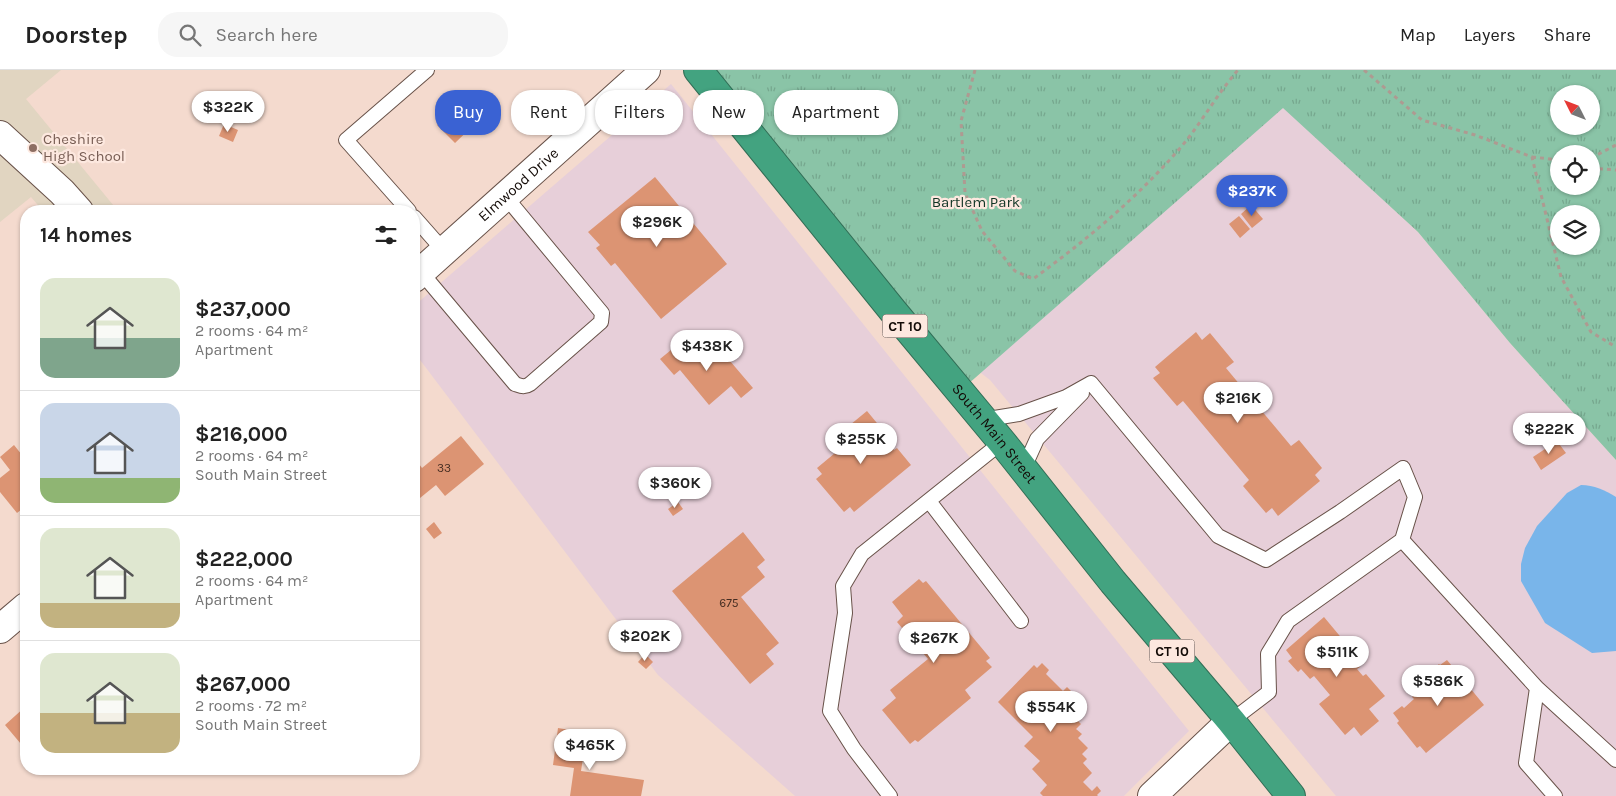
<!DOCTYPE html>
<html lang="en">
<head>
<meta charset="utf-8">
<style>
	:root { --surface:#fff; --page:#f6f6f6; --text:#222; --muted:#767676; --line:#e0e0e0; --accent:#3a62d3 }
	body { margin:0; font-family:Karla,sans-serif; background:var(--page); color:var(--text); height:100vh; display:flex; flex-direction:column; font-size:19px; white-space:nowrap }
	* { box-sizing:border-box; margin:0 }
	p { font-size:16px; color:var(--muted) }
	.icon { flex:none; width:28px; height:28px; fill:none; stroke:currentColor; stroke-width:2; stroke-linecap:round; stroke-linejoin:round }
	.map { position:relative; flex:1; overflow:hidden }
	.sheet { position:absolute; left:20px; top:135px; width:400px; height:570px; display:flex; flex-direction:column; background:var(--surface); border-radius:20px; box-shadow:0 1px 4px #0004 }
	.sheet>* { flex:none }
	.top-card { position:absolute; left:435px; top:20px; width:475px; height:45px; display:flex; gap:10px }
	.needle { width:32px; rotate:312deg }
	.controls { position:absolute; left:1550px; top:15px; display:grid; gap:10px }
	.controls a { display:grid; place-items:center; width:50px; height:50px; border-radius:50%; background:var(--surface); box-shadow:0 1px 4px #0004; font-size:25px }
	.price { position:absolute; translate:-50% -42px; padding:0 11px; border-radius:18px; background:#fff; color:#222; font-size:16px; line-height:32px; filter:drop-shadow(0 1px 2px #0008) }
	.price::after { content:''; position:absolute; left:50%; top:30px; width:15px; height:11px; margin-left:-8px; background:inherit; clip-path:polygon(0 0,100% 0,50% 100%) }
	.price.on { background:var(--accent); color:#fff }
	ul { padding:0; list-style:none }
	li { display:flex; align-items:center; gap:15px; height:125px; padding:0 20px }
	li+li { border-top:1px solid var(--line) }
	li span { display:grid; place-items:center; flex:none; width:140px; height:100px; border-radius:15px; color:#555 }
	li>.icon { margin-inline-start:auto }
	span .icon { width:60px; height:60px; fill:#fffc; stroke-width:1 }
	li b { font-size:21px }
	h2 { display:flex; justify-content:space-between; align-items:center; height:60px; padding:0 20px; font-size:21px }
	.chip { padding:0 18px; border-radius:20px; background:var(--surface); box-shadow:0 1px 4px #0004; font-size:18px; line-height:45px }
	.chip.on { background:var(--accent); color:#fff }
	header { display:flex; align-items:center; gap:30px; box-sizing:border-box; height:70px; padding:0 25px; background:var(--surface); border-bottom:1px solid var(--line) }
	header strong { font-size:24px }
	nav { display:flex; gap:28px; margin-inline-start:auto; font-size:18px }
	.search { width:350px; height:45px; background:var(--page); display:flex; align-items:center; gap:12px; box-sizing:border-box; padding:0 18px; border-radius:20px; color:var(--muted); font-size:19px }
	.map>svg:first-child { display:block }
</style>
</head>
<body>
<header>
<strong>Doorstep</strong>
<div class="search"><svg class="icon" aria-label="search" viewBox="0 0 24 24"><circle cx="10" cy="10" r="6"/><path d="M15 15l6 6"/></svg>Search here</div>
<nav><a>Map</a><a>Layers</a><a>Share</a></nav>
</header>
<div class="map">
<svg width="1616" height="726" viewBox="0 0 1616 726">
	<defs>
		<pattern id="park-tufts" width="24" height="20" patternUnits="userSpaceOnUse" patternTransform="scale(1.25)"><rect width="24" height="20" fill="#8ac4a7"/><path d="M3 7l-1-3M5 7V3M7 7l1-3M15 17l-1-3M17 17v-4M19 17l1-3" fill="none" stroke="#76a78e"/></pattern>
	</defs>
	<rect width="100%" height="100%" fill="#f4dace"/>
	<path fill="#e7cfd9" d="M671,14L1189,661L1124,726H795L658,605L414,282V236Z
		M1283,37L1418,162L1510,273L1616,390V726H1336L990,310L977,300Z"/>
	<path fill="#e1d5c1" d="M0,0H61L26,29L118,141H43L31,127L0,152Z"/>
	<path fill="url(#park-tufts)" fill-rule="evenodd" d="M698,0H1616V390L1510,273L1418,162L1283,38L959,322ZM1559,24H1591V56H1559ZM1559,84H1591V116H1559ZM1559,144H1591V176H1559Z"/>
	<path fill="#79b5ea" d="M1581,415C1594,415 1605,420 1616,427V581L1592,583L1545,553L1521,511V494L1525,478L1537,456L1567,423Z"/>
	<path fill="#dc9473" d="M462,31L480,49L455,73L437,55Z
		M224,54L238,60L233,72L219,66Z
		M655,107L727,194L661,249L615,193L611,196L596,178L600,175L588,162Z
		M1251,135L1263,149L1252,158L1241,144Z
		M1239,146L1250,159L1240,168L1229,154Z
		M1196,262L1202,270L1210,263L1234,292L1226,298L1291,376L1299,370L1322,398L1315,405L1320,411L1278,446L1272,438L1266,443L1243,416L1249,410L1183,331L1177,336L1153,308L1160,303L1155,297Z
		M682,271L694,285L703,278L710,286L719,278L753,318L741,328L731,316L709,335L680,300L674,305L660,289Z
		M867,341L886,364L883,367L894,380L897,378L911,395L854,442L850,437L844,442L816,409L822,404L817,398L841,378L834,368Z
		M461,366L484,394L445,426L436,415L420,428L414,419V399L419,394L422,398Z
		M1557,371L1566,383L1541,400L1533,387Z
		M14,375L26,390V436L17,443L0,422V408L10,400L0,387Z
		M678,432L683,439L673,446L668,439Z
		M434,452L442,463L434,469L426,459Z
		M743,462L765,490L757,497L765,507L741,527L779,573L766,584L774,594L750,614L672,521Z
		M919,509L923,513L926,511L990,588L986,591L992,597L965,620L971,628L918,672L915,670L910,674L882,640L896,628L890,620L928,589L897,552L903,546L892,532Z
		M1324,547L1349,577L1343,581L1349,588L1351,586L1360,597L1357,599L1363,606L1366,604L1385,626L1369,639L1379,651L1361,666L1354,657L1345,665L1319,634L1330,625L1314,606L1310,609L1301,599L1298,602L1288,591L1292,588L1286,580Z
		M645,584L653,592L646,599L638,592Z
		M1447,590L1484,635L1426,683L1420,676L1417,678L1397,653L1399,651L1393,643L1402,636L1404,638L1414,629L1412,627L1417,622L1414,618L1421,612L1419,611L1439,594L1440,595Z
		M1042,593L1049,600L1046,604L1063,621L1067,617L1075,625L1072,628L1074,630L1070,635L1076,641L1072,645L1081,654L1076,659L1082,664L1078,668L1088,678L1082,684L1087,689L1083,693L1092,703L1083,712L1092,721L1097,716L1101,721L1097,725L1098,726H1043L1040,723L1047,715L1032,699L1040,691L1024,676L1033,667L998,632L1034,595L1037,598Z
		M26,636V680L5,655Z
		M558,658L582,662L578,687L583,688L581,701L644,710L641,726H570L574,698L553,695Z"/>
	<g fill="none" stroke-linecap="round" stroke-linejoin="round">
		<g stroke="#685249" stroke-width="16">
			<path id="lane" d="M409,141L346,70L427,0
				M414,147L444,181
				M421,202L515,314C521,316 524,318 530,314L601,252L602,243L597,237L505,126
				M1091,313L1218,466L1266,490L1340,442L1403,398L1415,427L1402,470L1288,551L1268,584L1269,622L1231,651
				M982,350L1019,344L1066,327L1091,313
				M1023,400L1037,369L1082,323
				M929,431L1021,551
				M1402,470L1537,618L1616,690
				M1537,618L1526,693L1555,726
				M890,726L854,679L830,641L845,543L843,516L862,484L1002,372"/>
		</g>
		<g stroke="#685249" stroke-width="30">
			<g id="street">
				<path d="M0,65L62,122L79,141"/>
				<path id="s1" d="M414,208L646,0"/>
				<path d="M0,559L26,537"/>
				<path d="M1152,726L1231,651"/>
			</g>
		</g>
		<g stroke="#326e56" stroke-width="30">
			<g id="highway">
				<path id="s2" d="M698,0L893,241L1002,372L1113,512L1231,651L1291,726"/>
			</g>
		</g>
		<path stroke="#ae9a91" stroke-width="3" stroke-dasharray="4 4" stroke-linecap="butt" d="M975,0L961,51L965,123L982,161L1015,201L1033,209C1088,169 1142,124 1186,71C1204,48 1219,22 1238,0
			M1364,0L1422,50L1475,65L1532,87L1561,207L1591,262L1616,277
			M1532,87L1559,90
			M1591,88L1616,75
			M1591,98L1616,100"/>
		<use href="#lane" stroke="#fff" stroke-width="14"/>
		<use href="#street" stroke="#fff" stroke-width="28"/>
		<use href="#highway" stroke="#43a380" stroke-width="28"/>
	</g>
	<circle fill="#8d6e63" stroke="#fde8df" stroke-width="2" cx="33" cy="78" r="5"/>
	<g text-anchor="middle" stroke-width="4.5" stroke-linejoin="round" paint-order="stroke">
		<g font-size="12" fill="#452d22">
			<text x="444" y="402">33</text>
			<text x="729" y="537">675</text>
		</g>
		<g fill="#fde8df" stroke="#594d48" stroke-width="1">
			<rect x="882.5" y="244.5" width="45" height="23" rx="4"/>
			<rect x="1149.5" y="569.5" width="45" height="23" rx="4"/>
		</g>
		<g font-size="14" font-weight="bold" fill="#130b07">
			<text x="905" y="261">CT 10</text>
			<text x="1172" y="586">CT 10</text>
		</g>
		<g font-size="15" fill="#785e54" stroke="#fde8df" text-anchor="start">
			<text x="43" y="74">Cheshire<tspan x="43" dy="17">High School</tspan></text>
		</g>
		<g font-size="15" fill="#130b07" stroke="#fde8df">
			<text dy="5" stroke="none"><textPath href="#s1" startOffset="140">Elmwood Drive</textPath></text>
			<text dy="5" stroke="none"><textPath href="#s2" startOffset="469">South Main Street</textPath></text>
		</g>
		<g font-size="15" fill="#103525" stroke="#fde8df">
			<text x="976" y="137">Bartlem Park</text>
		</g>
	</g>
</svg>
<div class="controls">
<a><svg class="needle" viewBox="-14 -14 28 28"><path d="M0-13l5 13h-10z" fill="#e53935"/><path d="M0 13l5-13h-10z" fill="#767676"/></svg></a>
<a><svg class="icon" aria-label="locate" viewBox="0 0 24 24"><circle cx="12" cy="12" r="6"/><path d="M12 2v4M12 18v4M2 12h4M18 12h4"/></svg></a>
<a><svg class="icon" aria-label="layers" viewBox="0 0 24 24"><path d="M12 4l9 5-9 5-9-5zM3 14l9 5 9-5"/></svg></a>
</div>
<b class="price" style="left:228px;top:63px">$322K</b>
<b class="price on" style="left:1252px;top:147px">$237K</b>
<b class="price" style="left:657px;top:178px">$296K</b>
<b class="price" style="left:707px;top:302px">$438K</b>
<b class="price" style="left:1238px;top:354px">$216K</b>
<b class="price" style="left:1549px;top:385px">$222K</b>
<b class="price" style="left:861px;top:395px">$255K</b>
<b class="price" style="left:675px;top:439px">$360K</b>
<b class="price" style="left:645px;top:592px">$202K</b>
<b class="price" style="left:934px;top:594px">$267K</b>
<b class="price" style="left:1337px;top:608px">$511K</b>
<b class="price" style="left:1438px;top:637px">$586K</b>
<b class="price" style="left:1051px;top:663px">$554K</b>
<b class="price" style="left:590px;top:701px">$465K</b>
<div class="top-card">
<a class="chip on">Buy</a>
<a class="chip">Rent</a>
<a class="chip">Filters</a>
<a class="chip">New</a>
<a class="chip">Apartment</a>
</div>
<section class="sheet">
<h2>14 homes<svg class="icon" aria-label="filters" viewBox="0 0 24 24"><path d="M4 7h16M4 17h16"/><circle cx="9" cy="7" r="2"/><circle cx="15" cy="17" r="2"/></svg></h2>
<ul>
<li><span style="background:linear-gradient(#dfe7d0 60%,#7fa58c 0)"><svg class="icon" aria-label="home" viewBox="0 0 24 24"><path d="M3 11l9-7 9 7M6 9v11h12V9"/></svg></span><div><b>$237,000</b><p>2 rooms · 64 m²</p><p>Apartment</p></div></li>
<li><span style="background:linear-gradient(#c9d6e8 75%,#8fb573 0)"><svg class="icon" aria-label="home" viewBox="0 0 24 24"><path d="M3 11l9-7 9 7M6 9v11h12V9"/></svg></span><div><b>$216,000</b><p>2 rooms · 64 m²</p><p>South Main Street</p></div></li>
<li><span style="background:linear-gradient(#dfe7d0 75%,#c2b280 0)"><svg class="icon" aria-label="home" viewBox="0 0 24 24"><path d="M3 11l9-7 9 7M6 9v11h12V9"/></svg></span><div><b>$222,000</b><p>2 rooms · 64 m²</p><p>Apartment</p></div></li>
<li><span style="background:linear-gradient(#dfe7d0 60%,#c2b280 0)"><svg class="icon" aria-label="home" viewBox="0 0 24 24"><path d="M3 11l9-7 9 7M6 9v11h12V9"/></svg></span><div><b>$267,000</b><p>2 rooms · 72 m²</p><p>South Main Street</p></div></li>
</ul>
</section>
</div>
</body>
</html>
